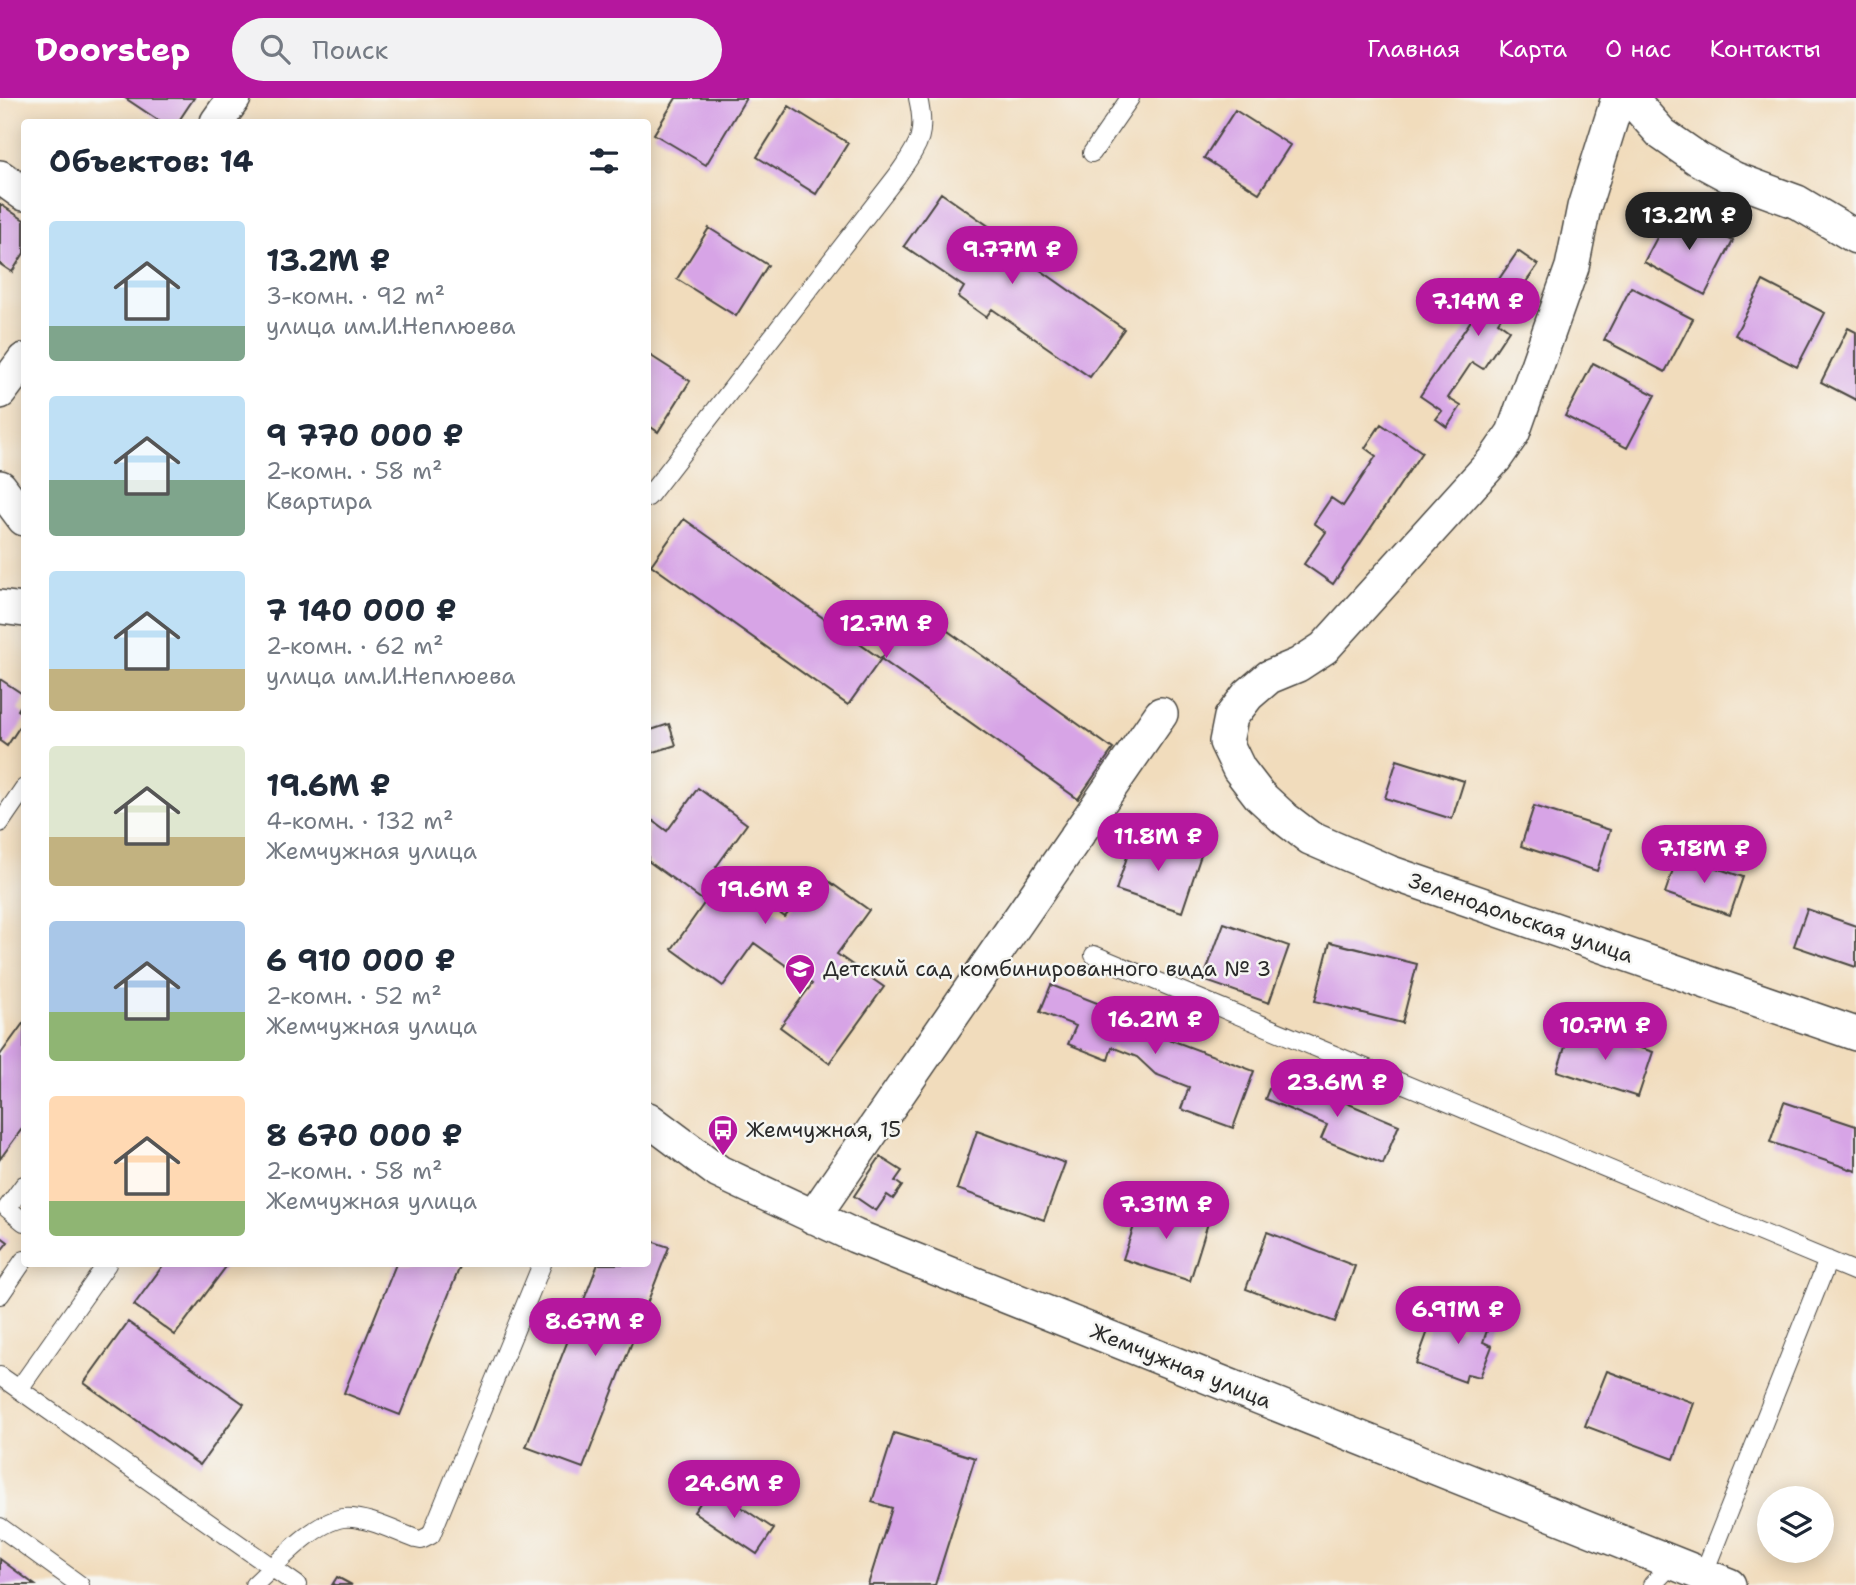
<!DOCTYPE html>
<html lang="ru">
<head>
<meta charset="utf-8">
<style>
	:root { --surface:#fff; --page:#f2f2f3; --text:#1f2937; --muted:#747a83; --accent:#b5179e }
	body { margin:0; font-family:"Shantell Sans",sans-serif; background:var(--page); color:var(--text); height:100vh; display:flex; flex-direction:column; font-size:26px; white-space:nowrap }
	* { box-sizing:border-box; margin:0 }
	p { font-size:23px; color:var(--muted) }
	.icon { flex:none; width:38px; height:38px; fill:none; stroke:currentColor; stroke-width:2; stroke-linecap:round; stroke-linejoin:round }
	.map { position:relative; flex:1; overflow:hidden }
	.sheet { position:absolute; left:21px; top:21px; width:630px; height:1148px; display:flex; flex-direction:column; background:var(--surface); border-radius:7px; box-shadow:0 4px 18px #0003 }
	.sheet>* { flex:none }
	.buttons { position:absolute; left:1757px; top:1388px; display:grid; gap:14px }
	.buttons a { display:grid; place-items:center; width:77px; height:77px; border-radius:50%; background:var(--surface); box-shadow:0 4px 18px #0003; font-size:35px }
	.price { position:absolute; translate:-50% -60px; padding:0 16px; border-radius:24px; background:var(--accent); color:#fff; font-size:23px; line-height:46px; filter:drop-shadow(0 2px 4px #0008) }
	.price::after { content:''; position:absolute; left:50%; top:42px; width:21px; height:16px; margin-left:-10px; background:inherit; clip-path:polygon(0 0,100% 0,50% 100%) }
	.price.selected { background:#222; color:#fff }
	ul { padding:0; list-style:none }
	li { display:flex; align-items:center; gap:21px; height:175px; padding:0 28px }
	li span { display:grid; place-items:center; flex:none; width:196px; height:140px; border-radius:7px; color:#555 }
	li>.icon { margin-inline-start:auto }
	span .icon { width:84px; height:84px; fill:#fffc; stroke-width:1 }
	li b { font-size:30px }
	h2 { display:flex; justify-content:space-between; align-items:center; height:84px; padding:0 28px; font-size:30px }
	header { display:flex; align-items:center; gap:42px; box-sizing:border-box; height:98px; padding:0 35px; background:var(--accent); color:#fff }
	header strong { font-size:33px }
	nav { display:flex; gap:38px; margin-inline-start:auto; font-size:24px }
	.search { width:490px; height:63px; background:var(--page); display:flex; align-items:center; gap:18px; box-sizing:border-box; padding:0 24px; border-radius:38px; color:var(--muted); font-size:26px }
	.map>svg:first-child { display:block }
</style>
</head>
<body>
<header>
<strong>Doorstep</strong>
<div class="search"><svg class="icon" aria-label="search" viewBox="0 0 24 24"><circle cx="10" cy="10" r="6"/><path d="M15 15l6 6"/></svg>Поиск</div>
<nav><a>Главная</a><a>Карта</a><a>О нас</a><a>Контакты</a></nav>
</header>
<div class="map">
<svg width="1856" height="1487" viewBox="0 0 1856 1487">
	<rect width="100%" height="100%" fill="#f6f6f2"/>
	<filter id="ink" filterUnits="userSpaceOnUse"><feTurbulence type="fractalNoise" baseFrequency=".0143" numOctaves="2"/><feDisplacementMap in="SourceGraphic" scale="14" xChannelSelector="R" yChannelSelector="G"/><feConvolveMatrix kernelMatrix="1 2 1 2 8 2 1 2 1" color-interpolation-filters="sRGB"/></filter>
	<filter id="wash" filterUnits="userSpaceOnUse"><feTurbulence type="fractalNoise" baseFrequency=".00686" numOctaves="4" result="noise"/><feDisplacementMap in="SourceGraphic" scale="28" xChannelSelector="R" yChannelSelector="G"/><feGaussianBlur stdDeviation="1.57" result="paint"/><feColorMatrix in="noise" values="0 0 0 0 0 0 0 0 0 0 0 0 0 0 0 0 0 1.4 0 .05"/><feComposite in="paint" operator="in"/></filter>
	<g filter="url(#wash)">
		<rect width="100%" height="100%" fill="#f1dcbc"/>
		<g id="blocks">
			<path fill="#d7a4e6" d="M125,0H194L178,24H161Z
				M676,0H746L706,67L654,36Z
				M789,8L848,45L816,96L757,59Z
				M1235,12L1290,47L1259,95L1204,60Z
				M941,95L1003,138L999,143L1124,231L1090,279L992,211L986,219L958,199L964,189L904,148Z
				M0,106L24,122V155L12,174L0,166Z
				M1672,111L1733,143L1705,197L1644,164Z
				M709,130L768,167L736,218L677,181Z
				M1518,153L1538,167L1498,224L1509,232L1483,271L1472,264L1448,300L1461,308L1447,329L1436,321L1442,313L1420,298Z
				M1763,183L1825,215L1797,269L1735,237Z
				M1631,189L1693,221L1665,274L1604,242Z
				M1848,230L1856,234V302L1821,284Z
				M648,256L690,283L658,334L648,327Z
				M1593,265L1655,297L1627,350L1565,318Z
				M1381,326L1422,354L1333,486L1304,466L1326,434L1314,425L1331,400L1343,408L1376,358L1365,350Z
				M684,421L881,561L917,511L1113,651L1078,701L881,561L848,607L651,467Z
				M0,581L24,597V602L18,612L24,617V622L7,648L0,643Z
				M669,626L676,647L648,656V633Z
				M1397,662L1464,683L1452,721L1385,700Z
				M698,690L747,726L716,769L785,819L817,775L869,812L837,856L884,889L829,965L780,929L812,886L754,845L723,888L672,851L705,804L648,763V719L667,733Z
				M1534,708L1610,732L1597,773L1521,748Z
				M1135,735L1201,757L1182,814L1116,792Z
				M1678,757L1743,779L1730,817L1665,795Z
				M1807,811L1856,828V869L1794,848Z
				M1224,825L1289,848L1269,905L1203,882Z
				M1330,844L1417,866L1402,925L1315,903Z
				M1051,887L1123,915L1120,923L1254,973L1233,1030L1181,1011L1189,989L1155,976L1137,959L1112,949L1108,962L1068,946L1076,928L1040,914Z
				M24,924V1028L0,1061V957Z
				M1572,928L1653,954L1638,999L1557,973Z
				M1275,975L1399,1027L1383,1066L1321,1041L1327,1027L1265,1001Z
				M1784,1004L1856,1028V1073L1770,1044Z
				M977,1033L1065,1065L1044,1122L957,1091Z
				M880,1059L902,1073L895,1083L902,1088L893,1101L887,1097L876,1113L854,1098Z
				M1142,1104L1208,1125L1190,1183L1123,1161Z
				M1267,1134L1355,1168L1335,1224L1246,1191Z
				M0,1138L8,1144L0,1154Z
				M648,1142L669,1149L583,1370L526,1349L598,1166H648Z
				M164,1166H228L175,1237L134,1207Z
				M396,1166H461L400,1317L344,1295Z
				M1470,1206L1493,1216L1483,1244L1492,1248L1480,1279L1467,1276L1465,1284L1416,1266L1432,1222L1461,1232Z
				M128,1224L244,1306L200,1367L84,1285Z
				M1607,1273L1694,1305L1674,1361L1585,1328Z
				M894,1335L975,1360L935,1487H868L892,1410L872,1404Z
				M711,1389L774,1431L757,1456L694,1414Z
				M0,1461L35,1487H0Z
				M337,1479L352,1487H332Z"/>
		</g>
	</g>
	<g filter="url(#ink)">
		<use href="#blocks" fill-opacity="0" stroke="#494641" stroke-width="2"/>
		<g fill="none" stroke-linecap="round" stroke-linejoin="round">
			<g stroke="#494641" stroke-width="20">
				<path id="service" d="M1092,55L1130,0
					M648,399L897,78C918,47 927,39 918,0
					M0,725L24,690
					M1094,857L1856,1174
					M24,1087L7,1110L24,1124
					M0,1197L24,1162
					M0,1278L297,1487
					M19,1291L107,1166
					M0,1429L80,1487
					M1703,1477L1828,1162
					M254,1487C277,1466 312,1425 343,1420C363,1417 397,1434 416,1441L421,1442L431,1437L542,1166
					M1652,1487L1673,1465"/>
			</g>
			<g stroke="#494641" stroke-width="36">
				<path id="minor" d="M1618,0L1584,109L1572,169L1513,335L1495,361L1324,550L1298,567L1269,579L1248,597L1231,619L1226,644L1239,671L1259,697L1284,720L1310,740L1389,774L1856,936
					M1630,0L1662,36L1698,61L1735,81L1797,104L1856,139
					M217,24L234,0
					M0,79L24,96
					M0,294L24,262
					M0,389L24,421
					M0,509L24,512
					M648,1021L719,1074L855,1138L1729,1487
					M813,1119L1161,616"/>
			</g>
			<use href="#service" stroke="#fff" stroke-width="18"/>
			<use href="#minor" stroke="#fff" stroke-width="33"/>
		</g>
	</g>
	<defs>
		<g id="school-pin" transform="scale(1.575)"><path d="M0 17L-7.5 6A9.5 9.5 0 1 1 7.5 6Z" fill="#b5179e" stroke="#f6f6f2"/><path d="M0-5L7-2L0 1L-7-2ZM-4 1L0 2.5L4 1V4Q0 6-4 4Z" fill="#fff"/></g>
		<g id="bus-pin" transform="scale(1.575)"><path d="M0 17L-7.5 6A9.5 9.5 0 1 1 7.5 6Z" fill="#b5179e" stroke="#f6f6f2"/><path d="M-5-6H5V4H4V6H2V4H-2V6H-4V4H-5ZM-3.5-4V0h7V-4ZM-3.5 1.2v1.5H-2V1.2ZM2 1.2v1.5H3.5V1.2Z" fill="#fff"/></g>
	</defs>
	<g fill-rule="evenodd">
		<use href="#school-pin" x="800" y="871"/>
		<use href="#bus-pin" x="723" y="1032"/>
	</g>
	<g text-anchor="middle" stroke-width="5" stroke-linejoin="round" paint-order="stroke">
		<g font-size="21" fill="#2b2b2b" stroke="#f6f6f2">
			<text transform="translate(1521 820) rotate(19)" y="7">Зеленодольская улица</text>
			<text transform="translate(1181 1268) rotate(22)" y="7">Жемчужная улица</text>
		</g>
		<g font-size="21" fill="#2b2b2b" stroke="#f6f6f2" text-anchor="start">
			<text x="823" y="878">Детский сад комбинированного вида № 3</text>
			<text x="746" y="1039">Жемчужная, 15</text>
		</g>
	</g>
</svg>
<div class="buttons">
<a><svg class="icon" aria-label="layers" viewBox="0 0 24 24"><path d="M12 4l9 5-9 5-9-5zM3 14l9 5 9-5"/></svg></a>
</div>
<b class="price selected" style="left:1689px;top:154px">13.2M ₽</b>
<b class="price" style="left:1012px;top:188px">9.77M ₽</b>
<b class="price" style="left:1478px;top:240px">7.14M ₽</b>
<b class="price" style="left:886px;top:562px">12.7M ₽</b>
<b class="price" style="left:1158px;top:775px">11.8M ₽</b>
<b class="price" style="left:1704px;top:787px">7.18M ₽</b>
<b class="price" style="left:765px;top:828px">19.6M ₽</b>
<b class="price" style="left:1155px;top:958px">16.2M ₽</b>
<b class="price" style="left:1605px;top:964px">10.7M ₽</b>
<b class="price" style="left:1337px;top:1021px">23.6M ₽</b>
<b class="price" style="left:1166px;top:1143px">7.31M ₽</b>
<b class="price" style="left:1458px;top:1248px">6.91M ₽</b>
<b class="price" style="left:595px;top:1260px">8.67M ₽</b>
<b class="price" style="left:734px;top:1422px">24.6M ₽</b>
<section class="sheet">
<h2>Объектов: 14<svg class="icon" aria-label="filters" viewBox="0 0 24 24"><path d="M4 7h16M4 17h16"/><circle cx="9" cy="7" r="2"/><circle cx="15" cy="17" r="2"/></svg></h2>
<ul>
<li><span style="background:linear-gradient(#bfe0f5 75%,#7fa58c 0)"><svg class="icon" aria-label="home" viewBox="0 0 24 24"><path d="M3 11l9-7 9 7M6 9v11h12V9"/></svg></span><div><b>13.2M ₽</b><p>3-комн. · 92 m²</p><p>улица им.И.Неплюева</p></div></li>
<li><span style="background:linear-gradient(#bfe0f5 60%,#7fa58c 0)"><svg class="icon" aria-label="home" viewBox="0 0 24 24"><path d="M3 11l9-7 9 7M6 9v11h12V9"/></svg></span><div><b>9 770 000 ₽</b><p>2-комн. · 58 m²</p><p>Квартира</p></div></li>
<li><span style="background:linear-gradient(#bfe0f5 70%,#c2b280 0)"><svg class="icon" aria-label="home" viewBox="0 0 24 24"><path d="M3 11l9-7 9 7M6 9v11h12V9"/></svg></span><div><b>7 140 000 ₽</b><p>2-комн. · 62 m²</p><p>улица им.И.Неплюева</p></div></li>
<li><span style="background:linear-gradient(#dfe7d0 65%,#c2b280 0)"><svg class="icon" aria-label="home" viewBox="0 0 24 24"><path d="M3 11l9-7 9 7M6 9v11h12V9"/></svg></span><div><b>19.6M ₽</b><p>4-комн. · 132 m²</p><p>Жемчужная улица</p></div></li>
<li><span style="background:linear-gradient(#a9c7e8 65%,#8fb573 0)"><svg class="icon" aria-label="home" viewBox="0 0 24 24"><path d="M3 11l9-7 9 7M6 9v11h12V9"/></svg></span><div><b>6 910 000 ₽</b><p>2-комн. · 52 m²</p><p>Жемчужная улица</p></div></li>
<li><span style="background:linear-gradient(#ffd9b3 75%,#8fb573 0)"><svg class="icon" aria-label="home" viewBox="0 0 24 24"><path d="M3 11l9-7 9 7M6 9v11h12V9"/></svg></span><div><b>8 670 000 ₽</b><p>2-комн. · 58 m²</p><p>Жемчужная улица</p></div></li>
</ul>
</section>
</div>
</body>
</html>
